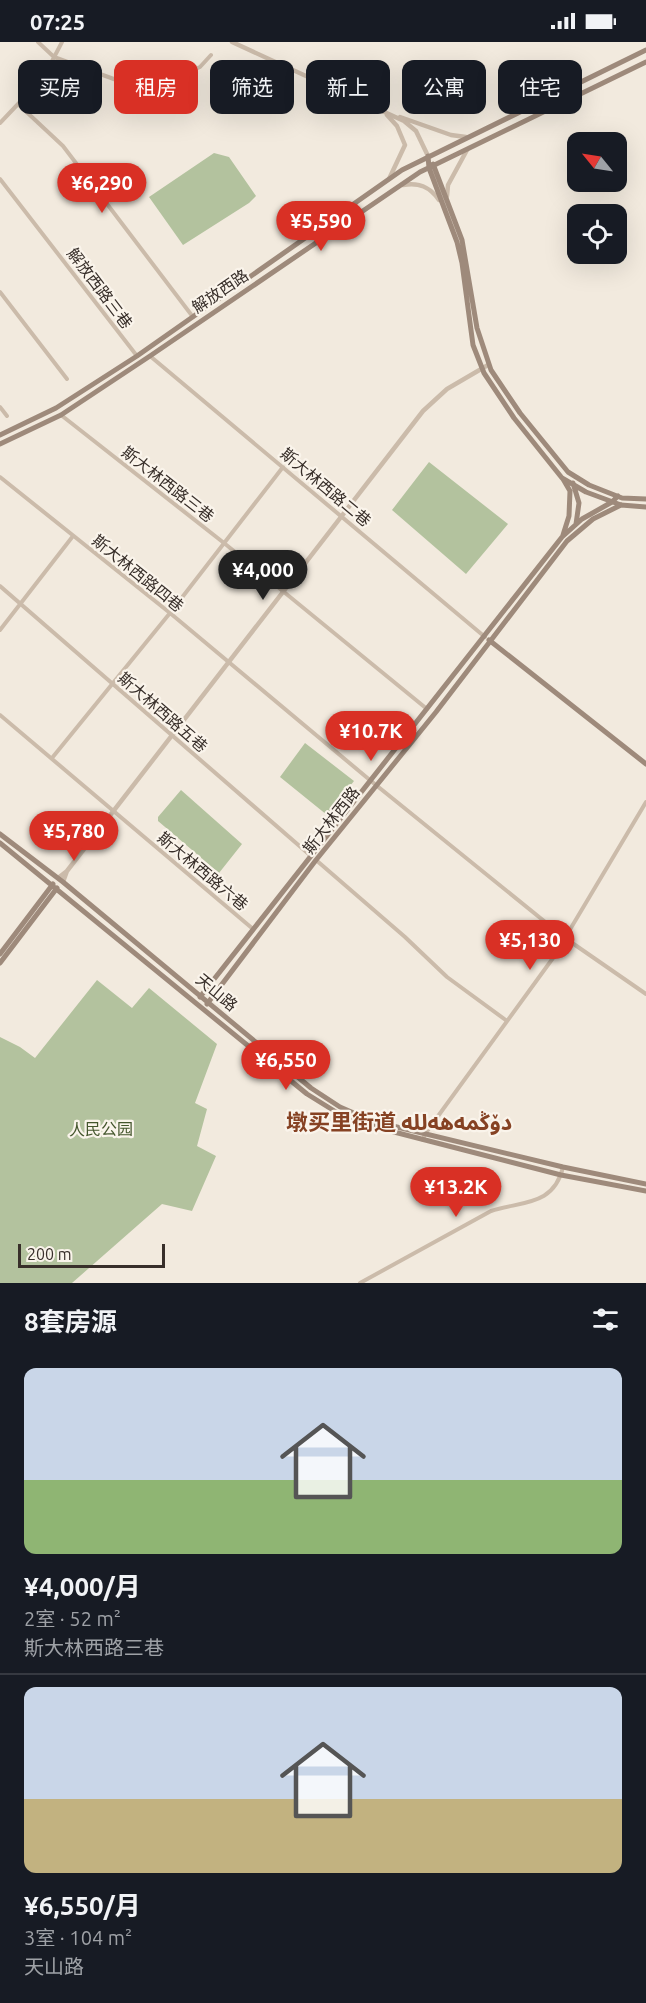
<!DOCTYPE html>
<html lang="zh">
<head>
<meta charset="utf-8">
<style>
	:root { --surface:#171b24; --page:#20242c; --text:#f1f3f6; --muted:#9ea1a6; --line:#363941; --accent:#d93025 }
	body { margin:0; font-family:Ubuntu,"Noto Sans Arabic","Noto Sans SC",sans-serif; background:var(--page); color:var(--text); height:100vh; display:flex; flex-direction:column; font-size:22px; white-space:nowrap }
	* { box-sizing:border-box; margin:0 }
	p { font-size:20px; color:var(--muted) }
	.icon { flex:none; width:33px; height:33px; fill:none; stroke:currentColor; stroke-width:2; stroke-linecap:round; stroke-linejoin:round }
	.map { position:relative; height:1241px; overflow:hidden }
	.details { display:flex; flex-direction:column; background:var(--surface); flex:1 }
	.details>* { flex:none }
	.guide { position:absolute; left:18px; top:18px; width:610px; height:54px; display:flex; gap:12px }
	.needle { width:39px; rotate:300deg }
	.buttons { position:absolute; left:567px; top:90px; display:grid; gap:12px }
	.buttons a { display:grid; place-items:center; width:60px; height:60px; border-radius:12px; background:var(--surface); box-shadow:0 6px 24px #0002; font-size:30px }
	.scale { position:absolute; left:18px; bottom:15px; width:147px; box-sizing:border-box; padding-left:6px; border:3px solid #382f2a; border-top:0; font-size:16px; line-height:21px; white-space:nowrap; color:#382f2a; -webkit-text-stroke:4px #faf4eb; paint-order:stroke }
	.price { position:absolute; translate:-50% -51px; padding:0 14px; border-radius:21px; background:var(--accent); color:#fff; font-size:20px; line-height:39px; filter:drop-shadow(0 2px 3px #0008) }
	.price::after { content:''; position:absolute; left:50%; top:36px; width:18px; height:14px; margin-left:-9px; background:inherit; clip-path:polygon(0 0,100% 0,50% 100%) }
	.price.selected { background:#222; color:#fff }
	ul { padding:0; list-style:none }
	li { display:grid; align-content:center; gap:12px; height:318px; padding:0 24px }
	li+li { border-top:2px solid var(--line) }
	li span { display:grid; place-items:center; height:186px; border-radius:12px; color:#555 }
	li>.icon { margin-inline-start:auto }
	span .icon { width:108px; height:108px; fill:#fffc; stroke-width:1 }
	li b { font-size:26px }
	h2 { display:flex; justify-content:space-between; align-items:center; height:72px; padding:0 24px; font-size:26px }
	.tag { padding:0 21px; border-radius:12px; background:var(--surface); box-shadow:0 6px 24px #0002; font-size:21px; line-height:54px }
	.tag.selected { background:var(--accent); color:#fff }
	.status { display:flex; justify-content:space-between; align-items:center; height:42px; padding:0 30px; background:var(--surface); direction:ltr }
	.status svg { height:16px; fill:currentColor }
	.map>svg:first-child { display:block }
</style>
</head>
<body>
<div class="status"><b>07:25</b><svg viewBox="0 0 49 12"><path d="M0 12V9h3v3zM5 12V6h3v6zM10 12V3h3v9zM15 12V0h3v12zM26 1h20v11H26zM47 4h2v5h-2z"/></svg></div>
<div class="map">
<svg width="646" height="1241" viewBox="0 0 646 1241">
	<rect width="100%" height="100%" fill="#f2eade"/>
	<path fill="#b3c29e" d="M214,111L229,115L256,154L249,161L183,203L149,155Z
		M429,420L508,482L466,532L392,468Z
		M305,701L354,739L327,773L280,735Z
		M181,748L242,802L219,831L158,779V775Z
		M97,938L132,966L149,946L217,1002L195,1061L207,1067L197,1104L216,1114L192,1169L162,1162L72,1241H0V995L20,1005L35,1016Z"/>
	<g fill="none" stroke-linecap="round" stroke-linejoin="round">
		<path stroke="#cbbbaa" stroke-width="4" d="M38,0L54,15L130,43L174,36L200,25L211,13
			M18,62L63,104L193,275
			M0,81L37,42L50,23L62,0
			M0,137L137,314
			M0,250L67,337
			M150,314L485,595
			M0,365L7,374
			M61,373L224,501L427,667
			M0,435L170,571L371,739L565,896L646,952
			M0,544L311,814
			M0,588L73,494
			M0,673L253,887
			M52,716L170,571L283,425
			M316,818L405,895L447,935L507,979
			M423,1098L425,1092L553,916L646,760
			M360,1241L491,1169C522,1159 554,1164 563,1125"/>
		<path stroke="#cbbbaa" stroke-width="4.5" d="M232,0L404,79L416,89L428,114
			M387,73L397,84L405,103L389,137
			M400,75L451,93L466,95
			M403,143C419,140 430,145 439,158
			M447,154L448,143L467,108
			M67,829L423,369L447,347L488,323
			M58,836L67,829L63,840"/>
		<path stroke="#9e8a7b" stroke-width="5" d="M428,114L429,126L457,200L462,221L473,303L484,331L514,376L562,436L586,450L621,463L646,465
			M433,122L462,198L477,286L491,328L520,371L568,430L589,443L622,456L646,457
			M0,393L56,366L137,314L402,128L646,8
			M0,402L61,373L150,314L420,130L646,20
			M563,437L570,449L569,474L563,493
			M573,441L579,461L576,482
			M489,598L646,722
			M0,792L63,840L311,1046L340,1065L372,1079L563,1125L646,1142
			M0,801L307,1052L336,1070L367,1083L561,1133L646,1149
			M0,912L53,842
			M0,921L57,846
			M200,955L562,495L582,477L612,460L618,454
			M207,962L316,818L436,670L567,499L593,477L621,463"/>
	</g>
	<g text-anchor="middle" stroke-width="4.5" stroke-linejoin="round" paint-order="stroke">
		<g font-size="16" fill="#382f2a" stroke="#faf4eb">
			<text transform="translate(100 246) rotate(53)" y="6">解放西路三巷</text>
			<text transform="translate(220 249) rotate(-34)" y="6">解放西路</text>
			<text transform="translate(168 442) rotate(38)" y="6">斯大林西路三巷</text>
			<text transform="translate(326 445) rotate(40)" y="6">斯大林西路二巷</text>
			<text transform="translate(138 531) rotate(39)" y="6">斯大林西路四巷</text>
			<text transform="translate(163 670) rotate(41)" y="6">斯大林西路五巷</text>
			<text transform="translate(331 778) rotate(-52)" y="6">斯大林西路</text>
			<text transform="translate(203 829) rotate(40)" y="6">斯大林西路六巷</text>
			<text transform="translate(217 950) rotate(40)" y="6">天山路</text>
		</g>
		<g font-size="16" fill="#44562d" stroke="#faf4eb">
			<text x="101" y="1093">人民公园</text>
		</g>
		<g font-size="22" font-weight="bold" fill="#864223" stroke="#faf4eb">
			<text x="399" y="1088">墩买里街道 دۆڭمەھەللە</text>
		</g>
	</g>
</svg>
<div class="buttons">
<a><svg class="needle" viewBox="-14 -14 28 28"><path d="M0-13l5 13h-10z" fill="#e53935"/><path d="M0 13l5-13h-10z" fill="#9ea1a6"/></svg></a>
<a><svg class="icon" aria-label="locate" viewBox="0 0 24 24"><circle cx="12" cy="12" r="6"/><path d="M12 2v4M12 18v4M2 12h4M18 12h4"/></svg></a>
</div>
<div class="scale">200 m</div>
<b class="price" style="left:102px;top:172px">¥6,290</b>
<b class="price" style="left:321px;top:210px">¥5,590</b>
<b class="price selected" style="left:263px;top:559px">¥4,000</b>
<b class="price" style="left:371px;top:720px">¥10.7K</b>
<b class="price" style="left:74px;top:820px">¥5,780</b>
<b class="price" style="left:530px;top:929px">¥5,130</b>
<b class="price" style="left:286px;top:1049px">¥6,550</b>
<b class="price" style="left:456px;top:1176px">¥13.2K</b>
<div class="guide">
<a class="tag">买房</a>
<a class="tag selected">租房</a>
<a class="tag">筛选</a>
<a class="tag">新上</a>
<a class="tag">公寓</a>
<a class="tag">住宅</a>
</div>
</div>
<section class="details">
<h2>8套房源<svg class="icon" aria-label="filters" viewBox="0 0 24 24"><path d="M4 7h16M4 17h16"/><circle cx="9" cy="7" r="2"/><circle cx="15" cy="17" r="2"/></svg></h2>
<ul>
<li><span style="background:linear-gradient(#c9d6e8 60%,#8fb573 0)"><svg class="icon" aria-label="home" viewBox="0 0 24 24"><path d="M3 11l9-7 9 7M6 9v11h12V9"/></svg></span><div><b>¥4,000/月</b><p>2室 · 52 m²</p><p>斯大林西路三巷</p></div></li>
<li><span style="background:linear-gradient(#c9d6e8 60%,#c2b280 0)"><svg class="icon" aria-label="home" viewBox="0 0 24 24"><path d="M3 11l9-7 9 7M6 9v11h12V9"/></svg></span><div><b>¥6,550/月</b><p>3室 · 104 m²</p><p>天山路</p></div></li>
</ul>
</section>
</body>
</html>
